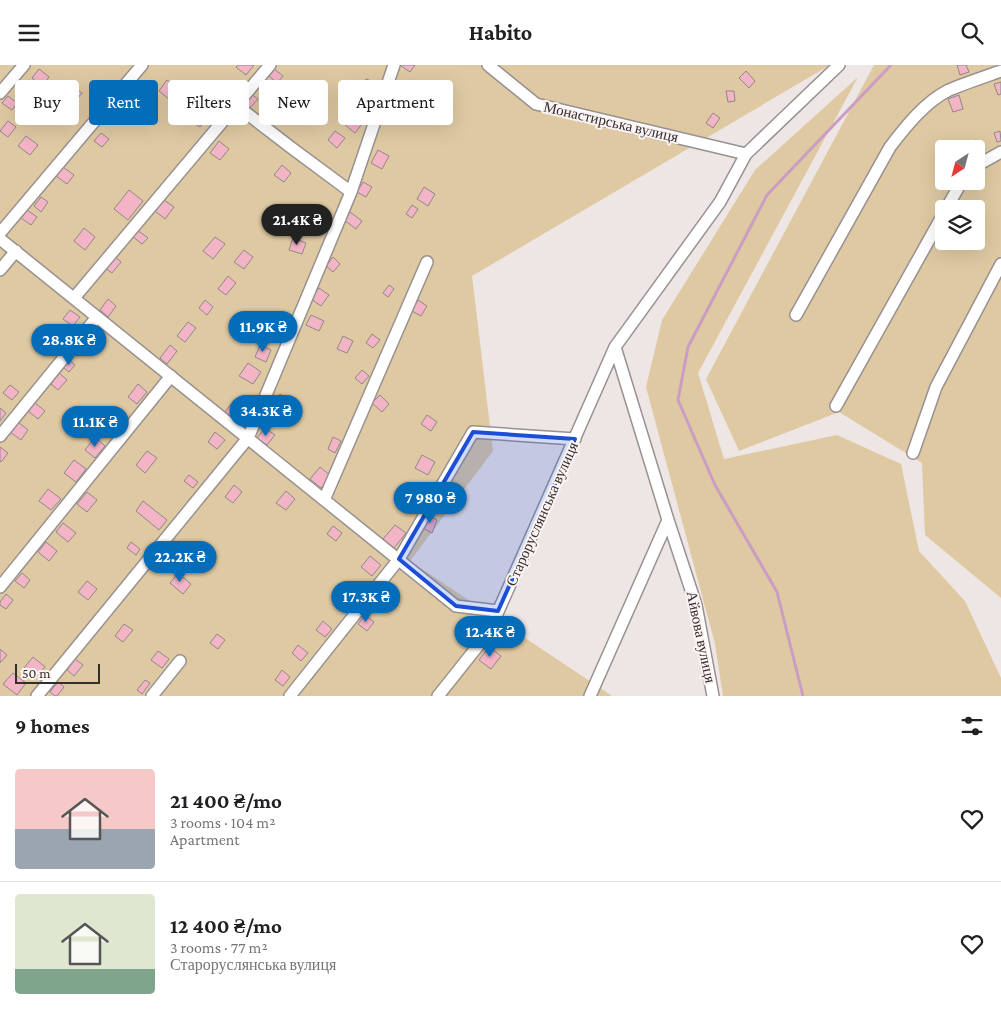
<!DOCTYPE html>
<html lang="en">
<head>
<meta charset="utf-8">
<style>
	:root { --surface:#fff; --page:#f6f6f6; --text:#202124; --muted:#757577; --line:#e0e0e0; --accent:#046db9 }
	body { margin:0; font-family:"Crimson Pro",serif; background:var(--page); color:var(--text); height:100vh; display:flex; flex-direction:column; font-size:19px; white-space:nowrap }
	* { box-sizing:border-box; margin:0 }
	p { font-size:16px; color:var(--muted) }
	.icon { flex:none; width:28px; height:28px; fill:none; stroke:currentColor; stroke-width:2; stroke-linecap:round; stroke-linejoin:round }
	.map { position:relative; height:631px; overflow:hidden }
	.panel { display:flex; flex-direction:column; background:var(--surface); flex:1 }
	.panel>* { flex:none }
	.guide { position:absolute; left:15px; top:15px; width:500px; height:45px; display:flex; gap:10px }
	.needle { width:32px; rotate:216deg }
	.fabs { position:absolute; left:935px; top:75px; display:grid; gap:10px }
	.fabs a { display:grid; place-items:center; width:50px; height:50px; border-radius:5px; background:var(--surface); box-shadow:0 5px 20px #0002; font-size:25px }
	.scale { position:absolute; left:15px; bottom:12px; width:85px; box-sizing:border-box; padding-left:5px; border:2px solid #322f2f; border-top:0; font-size:14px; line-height:18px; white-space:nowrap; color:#322f2f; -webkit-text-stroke:4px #fcf4f2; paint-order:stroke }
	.price { position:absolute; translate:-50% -42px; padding:0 11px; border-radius:18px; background:var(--accent); color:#fff; font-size:16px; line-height:32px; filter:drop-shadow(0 1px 2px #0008) }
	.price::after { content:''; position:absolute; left:50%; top:30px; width:15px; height:11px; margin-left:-8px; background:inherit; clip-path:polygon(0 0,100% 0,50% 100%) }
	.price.active { background:#222; color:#fff }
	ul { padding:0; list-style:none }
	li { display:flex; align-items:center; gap:15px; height:125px; padding:0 15px }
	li+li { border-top:1px solid var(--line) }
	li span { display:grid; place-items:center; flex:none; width:140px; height:100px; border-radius:5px; color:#555 }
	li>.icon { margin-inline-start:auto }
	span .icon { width:60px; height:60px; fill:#fffc; stroke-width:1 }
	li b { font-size:21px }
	h2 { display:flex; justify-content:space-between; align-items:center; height:60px; padding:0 15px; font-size:21px }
	.tag { padding:0 18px; border-radius:5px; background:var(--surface); box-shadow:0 5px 20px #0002; font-size:18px; line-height:45px }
	.tag.active { background:var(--accent); color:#fff }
	header { display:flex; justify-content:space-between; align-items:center; height:65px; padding:0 15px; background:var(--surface); font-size:22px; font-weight:700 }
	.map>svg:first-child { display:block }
</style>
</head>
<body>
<header><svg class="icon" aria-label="menu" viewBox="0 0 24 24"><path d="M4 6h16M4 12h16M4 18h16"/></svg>Habito<svg class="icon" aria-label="search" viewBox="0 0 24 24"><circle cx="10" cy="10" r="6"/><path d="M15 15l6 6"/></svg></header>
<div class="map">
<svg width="1001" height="631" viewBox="0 0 1001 631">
	<rect width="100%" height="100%" fill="#eee6e5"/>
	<path fill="#dec9a2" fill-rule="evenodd" d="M0,0H830L472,211L493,386L410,496L612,631H0Z
		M874,0H1001V533L925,470L922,398L839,347L739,386L706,314ZM944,84H976V116H944ZM944,144H976V176H944Z
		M858,12L698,308L724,394L837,370L901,399L919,486L965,536L1001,613V631H723L715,579L646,322L662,255L755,105Z"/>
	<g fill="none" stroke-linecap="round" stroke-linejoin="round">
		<path stroke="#cc9dc4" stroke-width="3" d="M803,631L777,527L715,420L678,335L688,282L767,130L891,0"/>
	</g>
	<path fill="#f3b4c6" stroke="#8f8889" d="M238,0H254L246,10L236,2Z
		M400,0H415L410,7Z
		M957,0H966L969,7L960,10Z
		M39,4L49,12L42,21L32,13Z
		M274,4L283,11L277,18L269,11Z
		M746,6L755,16L749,23L739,13Z
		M262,13L276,25L271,32L256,20Z
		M366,14L377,18L372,31L361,26Z
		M167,15L178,24L170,35L159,26Z
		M219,17L230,26L223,35L212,26Z
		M1001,17V29L998,30L994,19Z
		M68,18L82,28L72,40L59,29Z
		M394,23L404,29L397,40L387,34Z
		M726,26H734L735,36L728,37Z
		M251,29L258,34L250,43L243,38Z
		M959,30L963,44L953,47L948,34Z
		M8,31L17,38L12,45L2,38Z
		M125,32L135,40L126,50L116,42Z
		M55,34L66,42L57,53L47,45Z
		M713,48L720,53L713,63L706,58Z
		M199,49L206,54L200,62L192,57Z
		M352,51L362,59L355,68L345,60Z
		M8,56L16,62L8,72L0,66Z
		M335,66L345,73L337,83L328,75Z
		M1000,66L1001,76L997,77L994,68Z
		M101,68L109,74L102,82L94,76Z
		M26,71L38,80L30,90L18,81Z
		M976,75L980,87L976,88V84H968L966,78Z
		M219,76L229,84L220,95L210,88Z
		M378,85L389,91L382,104L371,98Z
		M282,100L291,108L284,117L274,110Z
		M63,102L74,110L67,119L56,111Z
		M363,117L372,122L366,132L357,127Z
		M424,122L435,129L428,141L417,134Z
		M129,125L143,136L128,155L114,144Z
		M41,132L48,137L41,147L34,141Z
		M164,135L174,142L165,154L155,146Z
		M412,140L418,144L412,153L406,149Z
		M27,145L37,152L31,160L21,153Z
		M350,147L362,156L356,164L344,155Z
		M84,163L95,172L85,185L74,176Z
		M137,165L148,173L142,179L132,171Z
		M215,172L225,179L213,194L203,186Z
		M293,173L306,178L302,189L289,185Z
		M244,185L253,192L244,204L234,197Z
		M114,191L121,197L112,208L105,203Z
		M333,192L340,199L333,207L326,201Z
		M228,211L236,218L226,230L218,224Z
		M389,220L394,224L388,232L383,228Z
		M319,223L329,230L321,241L311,234Z
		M108,234L116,241L108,252L100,245Z
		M205,235L213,242L207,250L199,243Z
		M418,235L427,241L421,251L412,246Z
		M70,245L80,252L73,261L63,254Z
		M311,250L324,256L319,266L306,260Z
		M274,251L284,255L279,266L269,262Z
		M188,257L196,263L185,277L177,271Z
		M372,269L380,275L373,283L366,278Z
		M88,271L96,277L88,287L80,281Z
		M343,271L353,276L347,288L337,284Z
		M170,280L177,286L167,299L160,293Z
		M260,280L271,285L266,297L255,292Z
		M69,295L75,300L69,307L63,302Z
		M248,298L261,307L253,319L239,311Z
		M362,305L369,311L362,319L355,313Z
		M59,308L67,315L58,325L51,319Z
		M138,319L147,327L137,339L128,332Z
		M10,320L19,327L12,335L3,328Z
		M280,329L287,335L282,343L274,337Z
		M380,330L389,339L382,347L372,338Z
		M234,335L247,346L238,357L225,347Z
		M35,338L45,346L38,354L28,346Z
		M0,343L6,348L0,356Z
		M110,345L125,357L117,366L103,355Z
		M427,350L437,357L431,366L421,359Z
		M18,357L28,365L21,375L10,367Z
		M265,363L275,370L267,380L257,373Z
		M215,367L225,375L217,384L208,377Z
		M95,372L105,381L95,393L85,385Z
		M333,372L341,376L335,388L328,384Z
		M0,382L8,388L1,397L0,396Z
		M147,386L157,393L145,408L136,400Z
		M422,390L435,397L428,410L415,403Z
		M74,395L86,404L76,417L64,408Z
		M320,402L331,411L321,423L310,414Z
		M189,410L198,417L193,423L184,416Z
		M234,420L242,427L233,438L225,432Z
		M48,424L61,434L51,445L39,436Z
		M286,426L295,434L286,445L276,438Z
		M408,426L418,431L413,442L403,437Z
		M87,427L97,435L87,447L77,439Z
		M143,436L167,455L159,465L136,446Z
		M429,451L437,455L432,468L423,463Z
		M63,458L76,468L68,477L56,467Z
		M395,460L406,468L394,483L383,474Z
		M333,461L342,468L336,476L327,469Z
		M46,477L57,486L49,496L38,487Z
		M131,477L140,484L136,490L127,483Z
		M370,491L381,500L372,511L361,502Z
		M22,508L30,515L24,523L15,516Z
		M178,508L191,519L183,529L170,518Z
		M87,516L97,524L88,535L78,527Z
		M6,529L13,535L6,544L0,540V537Z
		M345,530L356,538L348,548L337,539Z
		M365,550L374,557L367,566L358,559Z
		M323,556L332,564L325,572L316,565Z
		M124,559L133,565L123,577L115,571Z
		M217,569L225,575L218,584L210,578Z
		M298,580L308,588L301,596L292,588Z
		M489,582L501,591L491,604L479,595Z
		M0,584L7,590L0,598Z
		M158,586L169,594L162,603L151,595Z
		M33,592L45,602L36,613L24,603Z
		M75,594L83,600L74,611L67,605Z
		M282,605L290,612L283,621L275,615Z
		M13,608L26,618L17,630L3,619Z
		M145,615L150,618L142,629L137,625Z
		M58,617L64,622L57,631H55L50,627Z"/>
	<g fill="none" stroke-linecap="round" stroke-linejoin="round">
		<g stroke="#989190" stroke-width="14">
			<path id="minor" d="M488,0L536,39L746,89
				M0,28L24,0
				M236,40L289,81L351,127
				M976,101L1001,87
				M946,144L962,116
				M0,168L142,0
				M0,174L456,541L498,546
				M0,205L16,186
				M74,233L270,0
				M796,250L890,82C906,61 925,37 949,25C966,18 984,12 1001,6
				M836,341L944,148
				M0,371L97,252
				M913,388L936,322L1001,199
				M324,435L427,197
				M0,522L171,311
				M37,631L248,373L351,127L394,0
				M152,631L180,596
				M290,631L399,494L473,367L575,374
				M438,631L489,567L615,282
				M590,631L668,455
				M713,631L696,540L668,455L615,282L720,137L746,89L839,0"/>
		</g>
		<use href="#minor" stroke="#fff" stroke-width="11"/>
	</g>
	<path fill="#1d4ed8" fill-opacity="0.2" stroke="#1d4ed8" stroke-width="4" stroke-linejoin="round" d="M473,367L575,374L498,546L456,541L399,494Z"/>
	<g text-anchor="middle" stroke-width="4" stroke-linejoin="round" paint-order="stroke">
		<g font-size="15" fill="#322f2f" stroke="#fcf4f2">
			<text transform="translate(611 57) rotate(13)" y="5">Монастирська вулиця</text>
			<text transform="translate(542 449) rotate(-66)" y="5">Староруслянська вулиця</text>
			<text transform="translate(701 572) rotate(78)" y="5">Айвова вулиця</text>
		</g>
	</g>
</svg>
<div class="fabs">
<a><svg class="needle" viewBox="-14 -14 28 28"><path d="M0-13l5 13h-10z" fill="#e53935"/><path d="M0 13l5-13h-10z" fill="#757577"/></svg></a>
<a><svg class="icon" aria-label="layers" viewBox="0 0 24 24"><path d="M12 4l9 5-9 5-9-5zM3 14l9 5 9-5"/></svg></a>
</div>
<div class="scale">50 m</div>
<b class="price active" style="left:297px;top:181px">21.4K ₴</b>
<b class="price" style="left:263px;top:288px">11.9K ₴</b>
<b class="price" style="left:69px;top:301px">28.8K ₴</b>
<b class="price" style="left:266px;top:372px">34.3K ₴</b>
<b class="price" style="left:95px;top:383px">11.1K ₴</b>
<b class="price" style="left:430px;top:459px">7 980 ₴</b>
<b class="price" style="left:180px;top:518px">22.2K ₴</b>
<b class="price" style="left:366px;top:558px">17.3K ₴</b>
<b class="price" style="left:490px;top:593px">12.4K ₴</b>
<div class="guide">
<a class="tag">Buy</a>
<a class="tag active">Rent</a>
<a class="tag">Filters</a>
<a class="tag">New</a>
<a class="tag">Apartment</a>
</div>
</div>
<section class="panel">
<h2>9 homes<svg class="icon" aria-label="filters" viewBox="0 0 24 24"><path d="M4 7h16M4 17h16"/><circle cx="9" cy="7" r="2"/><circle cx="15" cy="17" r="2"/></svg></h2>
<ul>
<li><span style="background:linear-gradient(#f6c9c9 60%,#9aa5b1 0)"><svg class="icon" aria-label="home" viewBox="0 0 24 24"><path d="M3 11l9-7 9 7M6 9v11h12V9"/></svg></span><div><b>21 400 ₴/mo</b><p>3 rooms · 104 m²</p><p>Apartment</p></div><svg class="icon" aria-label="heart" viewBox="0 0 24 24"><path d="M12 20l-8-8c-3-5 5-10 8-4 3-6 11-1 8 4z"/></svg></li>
<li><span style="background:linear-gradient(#dfe7d0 75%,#7fa58c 0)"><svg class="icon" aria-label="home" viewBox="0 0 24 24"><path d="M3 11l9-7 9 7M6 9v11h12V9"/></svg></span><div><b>12 400 ₴/mo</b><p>3 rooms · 77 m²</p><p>Староруслянська вулиця</p></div><svg class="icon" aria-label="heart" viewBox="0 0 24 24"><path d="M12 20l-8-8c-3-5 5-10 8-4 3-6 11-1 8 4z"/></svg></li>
</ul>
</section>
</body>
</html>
